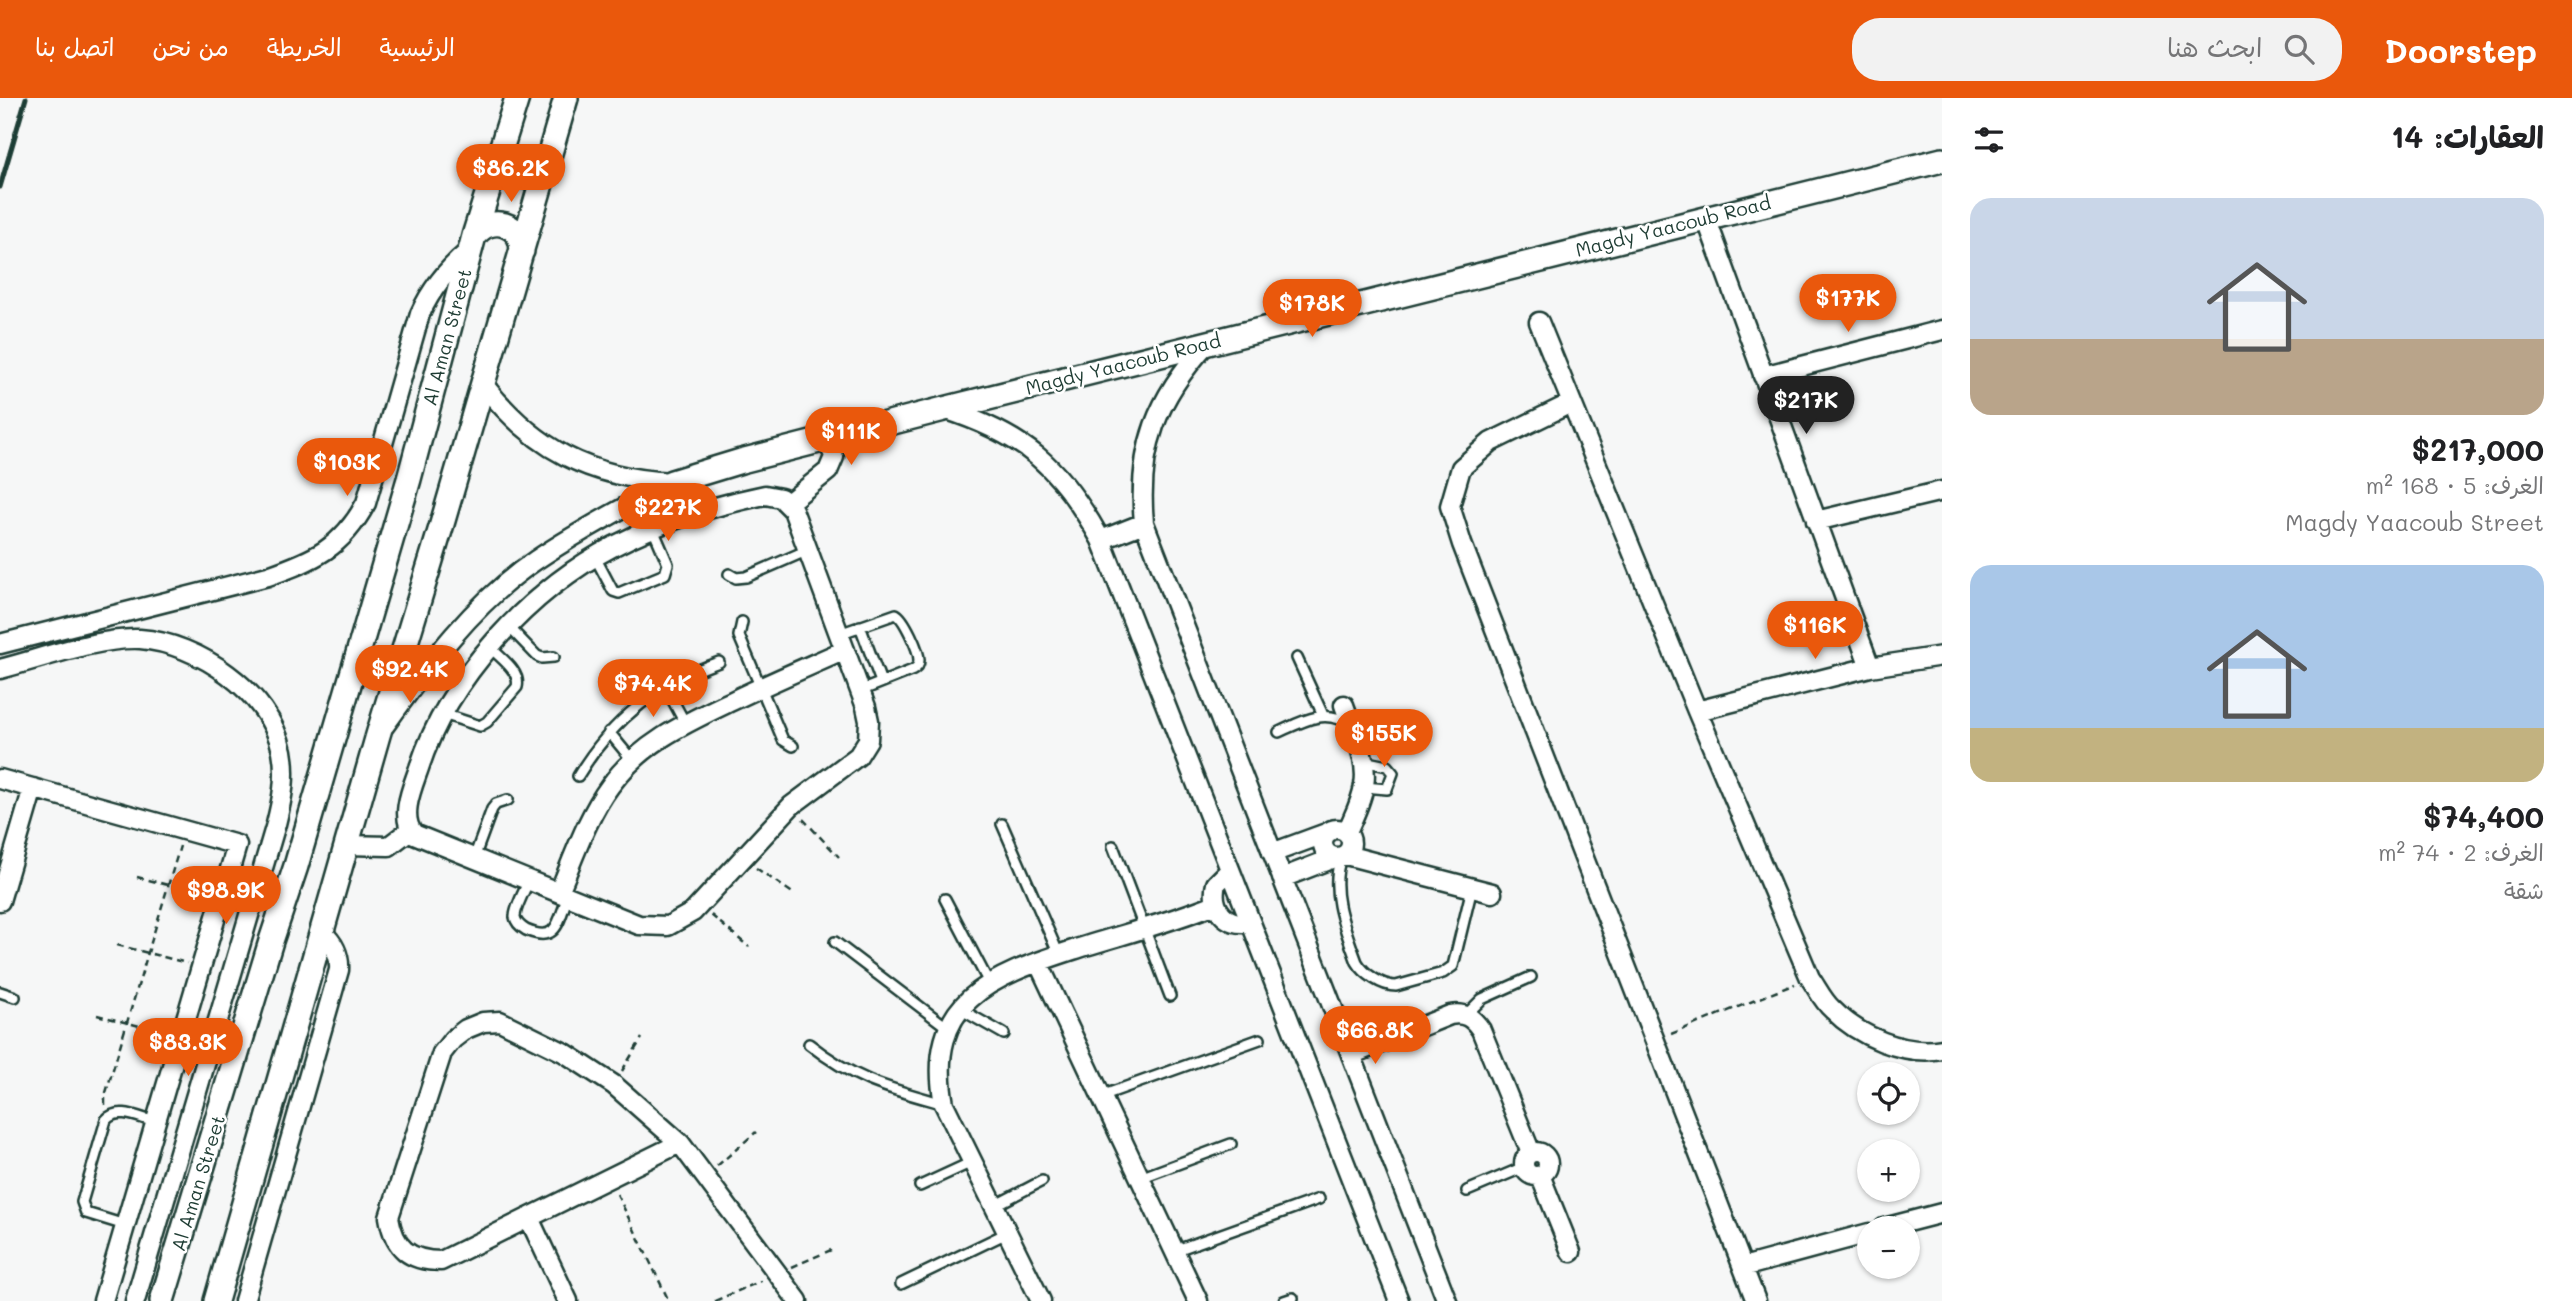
<!DOCTYPE html>
<html lang="ar">
<head>
<meta charset="utf-8">
<style>
	:root { --surface:#fff; --page:#f2f2f2; --text:#202124; --muted:#757577; --accent:#ea580c }
	body { margin:0; font-family:Mali,"Playpen Sans Arabic",sans-serif; background:var(--page); color:var(--text); direction:rtl; height:100vh; display:flex; flex-direction:column; font-size:26px; white-space:nowrap }
	* { box-sizing:border-box; margin:0 }
	p { font-size:23px; color:var(--muted) }
	.icon { flex:none; width:38px; height:38px; fill:none; stroke:currentColor; stroke-width:2; stroke-linecap:round; stroke-linejoin:round }
	.map { position:relative; flex:1; overflow:hidden; direction:ltr }
	.details { display:flex; flex-direction:column; background:var(--surface); width:630px }
	.details>* { flex:none }
	.fabs { position:absolute; left:1857px; top:964px; display:grid; gap:14px }
	.fabs a { display:grid; place-items:center; width:63px; height:63px; border-radius:50%; background:var(--surface); box-shadow:0 2px 5px #0004; font-size:35px }
	.price { position:absolute; translate:-50% -60px; padding:0 16px; border-radius:24px; background:var(--accent); color:#fff; font-size:23px; line-height:46px; filter:drop-shadow(0 2px 4px #0008) }
	.price::after { content:''; position:absolute; left:50%; top:42px; width:21px; height:16px; margin-left:-10px; background:inherit; clip-path:polygon(0 0,100% 0,50% 100%) }
	.price.selected { background:#222; color:#fff }
	ul { padding:0; list-style:none }
	li { display:grid; align-content:center; gap:14px; height:371px; padding:0 28px }
	li span { display:grid; place-items:center; height:217px; border-radius:21px; color:#555 }
	li>.icon { margin-inline-start:auto }
	span .icon { width:126px; height:126px; fill:#fffc; stroke-width:1 }
	li b { font-size:30px }
	h2 { display:flex; justify-content:space-between; align-items:center; height:84px; padding:0 28px; font-size:30px }
	header { display:flex; align-items:center; gap:42px; box-sizing:border-box; height:98px; padding:0 35px; background:var(--accent); color:#fff }
	header strong { font-size:33px }
	nav { display:flex; gap:38px; margin-inline-start:auto; font-size:24px }
	.search { width:490px; height:63px; background:var(--page); display:flex; align-items:center; gap:18px; box-sizing:border-box; padding:0 24px; border-radius:28px; color:var(--muted); font-size:26px }
	main { display:flex; flex:1; min-height:0 }
	.map>svg:first-child { display:block }
</style>
</head>
<body>
<header>
<strong>Doorstep</strong>
<div class="search"><svg class="icon" aria-label="search" viewBox="0 0 24 24"><circle cx="10" cy="10" r="6"/><path d="M15 15l6 6"/></svg>ابحث هنا</div>
<nav><a>الرئيسية</a><a>الخريطة</a><a>من نحن</a><a>اتصل بنا</a></nav>
</header>
<main>
<section class="details">
<h2>العقارات: 14<svg class="icon" aria-label="filters" viewBox="0 0 24 24"><path d="M4 7h16M4 17h16"/><circle cx="9" cy="7" r="2"/><circle cx="15" cy="17" r="2"/></svg></h2>
<ul>
<li><span style="background:linear-gradient(#c9d6e8 65%,#b9a48a 0)"><svg class="icon" aria-label="home" viewBox="0 0 24 24"><path d="M3 11l9-7 9 7M6 9v11h12V9"/></svg></span><div><b>$217,000</b><p>الغرف: 5 · 168 m²</p><p>Magdy Yaacoub Street</p></div></li>
<li><span style="background:linear-gradient(#a9c7e8 75%,#c2b280 0)"><svg class="icon" aria-label="home" viewBox="0 0 24 24"><path d="M3 11l9-7 9 7M6 9v11h12V9"/></svg></span><div><b>$74,400</b><p>الغرف: 2 · 74 m²</p><p>شقة</p></div></li>
</ul>
</section>
<div class="map">
<svg width="1942" height="1203" viewBox="0 0 1942 1203">
	<rect width="100%" height="100%" fill="#f6f7f7"/>
	<filter id="ink" filterUnits="userSpaceOnUse"><feTurbulence type="fractalNoise" baseFrequency=".0143" numOctaves="2"/><feDisplacementMap in="SourceGraphic" scale="14" xChannelSelector="R" yChannelSelector="G"/><feConvolveMatrix kernelMatrix="1 2 1 2 8 2 1 2 1" color-interpolation-filters="sRGB"/></filter>
	<g filter="url(#ink)">
		<g fill="none" stroke-linecap="round" stroke-linejoin="round">
			<g stroke="#1f3d34" stroke-width="14">
				<path id="service" d="M595,459L613,493L619,495L665,476L668,466L653,431
					M729,476L736,480L746,479L808,452
					M742,524L739,538L783,642L793,648
					M860,528L881,584
					M510,530L537,558L542,560L554,559
					M839,536L896,516C904,520 919,552 919,562C919,568 917,569 913,572L860,593
					M1297,560L1323,617
					M665,588L685,625
					M443,616L480,628L487,624L517,589C521,573 500,560 490,549
					M609,634L632,662
					M1279,634C1303,623 1325,610 1349,626
					M1363,663L1387,668L1393,675L1387,691L1364,689
					M578,678C611,623 658,585 719,564
					M1002,726L1059,857
					M1113,748L1170,898
					M1341,759C1329,793 1345,831 1357,864C1364,876 1382,888 1396,888L1443,875L1453,868L1472,790
					M474,760L492,711L496,706L508,702
					M529,782C525,792 515,809 515,819C516,825 521,829 526,832C558,846 558,823 568,798
					M945,801L989,885
					M835,844L948,930
					M0,894L15,899
					M960,911L1004,936
					M1466,917L1482,901L1531,879
					M809,946C856,983 887,990 944,1006
					M1101,998L1260,941
					M1140,1080L1231,1046
					M920,1088L972,1064
					M1467,1093L1524,1069
					M994,1108L1042,1083
					M125,1127L86,1115L82,1104L106,1022C118,1008 140,1020 155,1024
					M1174,1153L1319,1101
					M901,1186L1007,1135
					M1284,1203L1293,1200"/>
			</g>
			<g stroke="#1f3d34" stroke-width="23">
				<path id="minor" d="M1706,120L1870,569
					M1539,224L1697,613L1810,880C1817,890 1823,903 1832,911C1858,938 1904,958 1942,951
					M1207,245C1157,300 1137,350 1144,425L1447,1203
					M1763,278L1942,232
					M483,286C534,351 589,380 672,384
					M1571,305L1491,344L1461,370L1450,408L1462,446L1756,1203
					M944,311C1025,337 1060,368 1101,442L1399,1203
					M765,397L781,400L793,412L866,609L869,623L868,642L858,658L791,708L693,814L668,828L639,827L414,736C399,719 412,690 419,670C448,580 530,492 614,448C662,423 712,408 765,397Z
					M788,405L828,373L834,359L828,341
					M1816,423L1942,393
					M1101,442L1144,425
					M0,546L268,478C314,462 342,450 366,405L420,216C432,189 448,170 470,152
					M0,571C40,561 99,539 140,541C197,545 270,594 282,653C287,679 282,702 276,726L135,1203
					M1344,607C1352,631 1369,661 1364,687C1362,703 1353,719 1347,734
					M1697,613L1870,569L1942,558
					M385,627C428,567 474,504 536,462C579,433 626,408 672,384
					M0,681L237,747L103,1203
					M1323 745a14 14 0 1 1 28 0a14 14 0 1 1-28 0Z
					M346,747L389,748L410,732
					M1272,755L1329,734
					M1346,757L1492,795
					M1230,772L1216,786C1210,809 1226,830 1250,824
					M1282,780L1336,759
					M559,794C574,759 587,719 610,688C641,645 686,625 732,603C769,585 807,569 845,552
					M0,803L33,690
					M1038,864L1198,1203
					M1351,957L1450,917C1465,914 1473,920 1481,932L1531,1055
					M680,1045L441,1163C409,1163 394,1150 389,1119L442,955L453,941L466,931L483,924L500,923L565,955L614,987L680,1045L798,1203
					M1524 1066a12 12 0 1 1 24 0a12 12 0 1 1-24 0Z
					M1540,1077L1571,1154
					M529,1120L568,1203
					M1884,1130L1942,1115
					M1743,1169L1869,1135
					M244,1203L339,872C340,856 334,845 322,834
					M1041,1203L944,1006C925,903 990,879 1073,852C1120,837 1169,825 1215,806"/>
			</g>
			<g stroke="#1f3d34" stroke-width="28">
				<path id="tertiary" d="M501,52C502,79 530,88 547,67
					M474,138C491,116 522,125 522,153
					M672,384L741,363L944,311L1942,62
					M162,1203L271,843L296,768L409,381L474,138L517,0
					M216,1203L378,637L442,426L566,0"/>
			</g>
			<path stroke="#1f3d34" stroke-width="2.5" stroke-dasharray="7 5" stroke-linecap="butt" d="M803,721L839,759
				M756,770L794,796
				M137,779L206,797
				M711,817L749,849
				M117,847L187,865
				M97,917L163,934
				M1671,936L1795,886
				M622,973L642,940
				M105,1007V998L180,748
				M717,1068L756,1034
				M617,1096L669,1203
				M792,1169L831,1152
				M715,1203L761,1183"/>
			<use href="#service" stroke="#fff" stroke-width="9"/>
			<use href="#minor" stroke="#fff" stroke-width="18"/>
			<use href="#tertiary" stroke="#fff" stroke-width="23"/>
			<path stroke="#1f3d34" stroke-width="5" d="M0,89L26,0"/>
		</g>
	</g>
	<g text-anchor="middle" stroke-width="5" stroke-linejoin="round" paint-order="stroke">
		<g font-size="19" fill="#1f3d34" stroke="#fff">
			<text transform="translate(1673 128) rotate(-14)" y="7">Magdy Yaacoub Road</text>
			<text transform="translate(447 239) rotate(-75)" y="7">Al Aman Street</text>
			<text transform="translate(1123 266) rotate(-14)" y="7">Magdy Yaacoub Road</text>
			<text transform="translate(198 1085) rotate(-73)" y="7">Al Aman Street</text>
		</g>
	</g>
</svg>
<div class="fabs">
<a><svg class="icon" aria-label="locate" viewBox="0 0 24 24"><circle cx="12" cy="12" r="6"/><path d="M12 2v4M12 18v4M2 12h4M18 12h4"/></svg></a>
<a>+</a>
<a>−</a>
</div>
<b class="price" style="left:511px;top:106px">$86.2K</b>
<b class="price" style="left:1848px;top:236px">$177K</b>
<b class="price" style="left:1312px;top:241px">$178K</b>
<b class="price selected" style="left:1806px;top:338px">$217K</b>
<b class="price" style="left:851px;top:369px">$111K</b>
<b class="price" style="left:347px;top:400px">$103K</b>
<b class="price" style="left:668px;top:445px">$227K</b>
<b class="price" style="left:1815px;top:563px">$116K</b>
<b class="price" style="left:410px;top:607px">$92.4K</b>
<b class="price" style="left:653px;top:621px">$74.4K</b>
<b class="price" style="left:1384px;top:671px">$155K</b>
<b class="price" style="left:226px;top:828px">$98.9K</b>
<b class="price" style="left:1375px;top:968px">$66.8K</b>
<b class="price" style="left:188px;top:980px">$83.3K</b>
</div>
</main>
</body>
</html>
